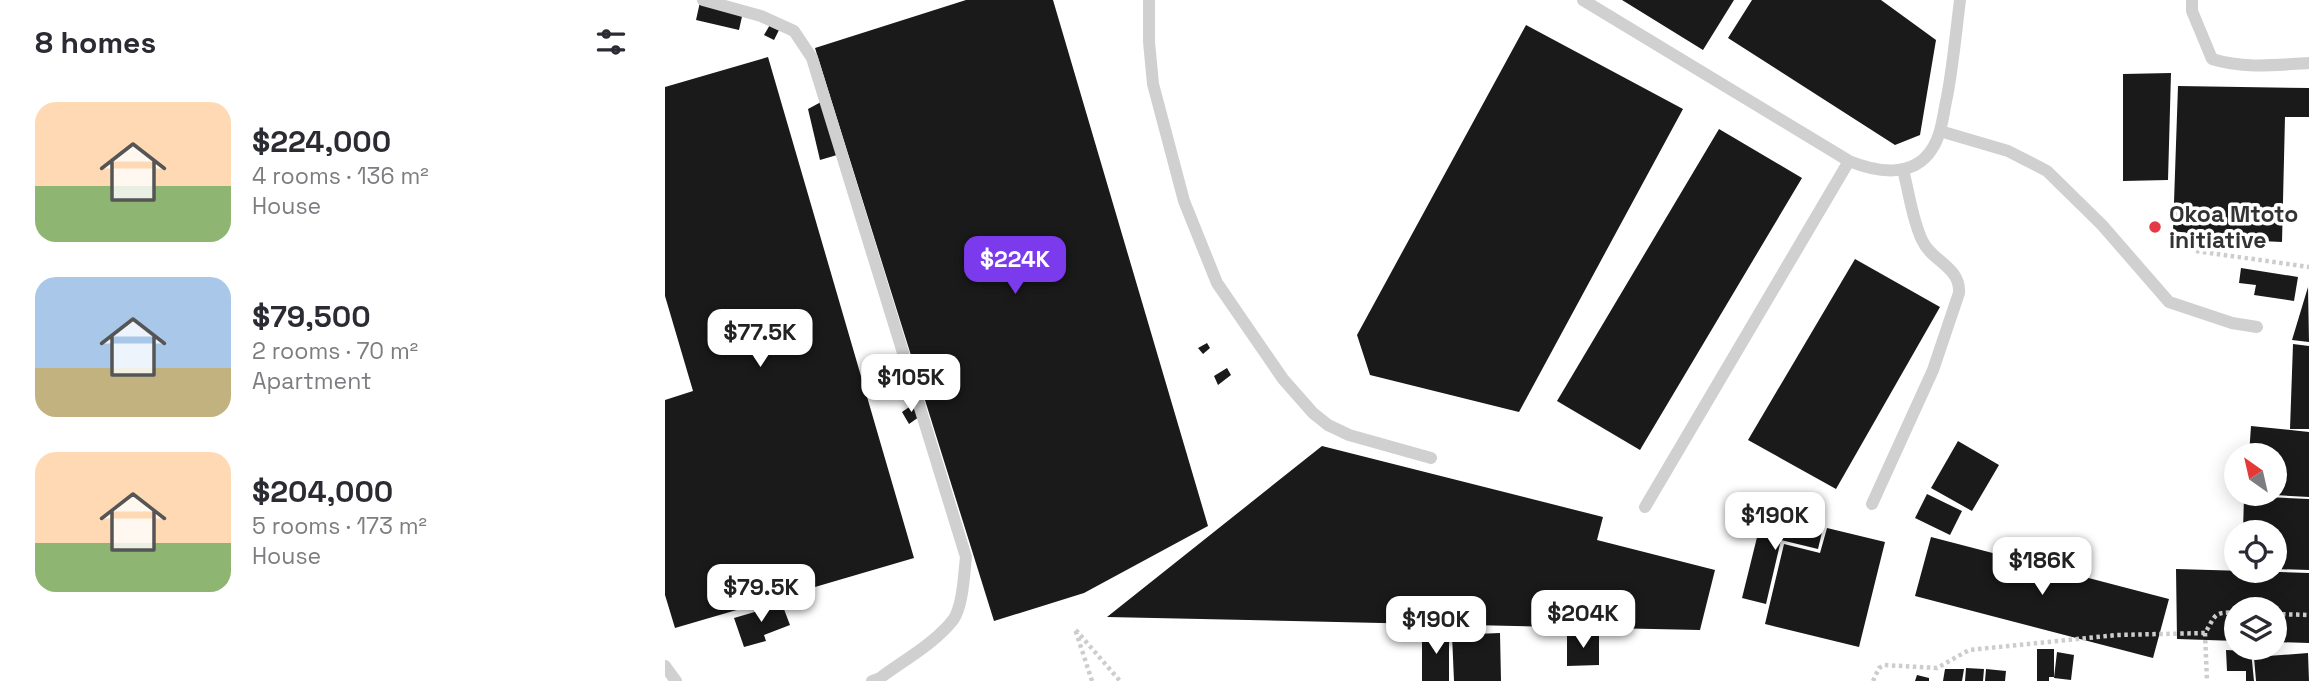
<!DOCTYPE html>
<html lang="en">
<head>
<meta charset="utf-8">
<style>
	:root { --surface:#fff; --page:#f7f7f7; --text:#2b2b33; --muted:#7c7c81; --accent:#7c3aed }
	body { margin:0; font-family:"Space Grotesk",sans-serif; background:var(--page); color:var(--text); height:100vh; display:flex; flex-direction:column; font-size:26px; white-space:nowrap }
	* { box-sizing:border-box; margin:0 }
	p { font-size:23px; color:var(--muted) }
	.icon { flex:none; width:38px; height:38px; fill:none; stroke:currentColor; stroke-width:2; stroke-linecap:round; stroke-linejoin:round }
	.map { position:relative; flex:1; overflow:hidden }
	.side { display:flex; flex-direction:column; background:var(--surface); width:665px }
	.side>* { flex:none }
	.needle { width:46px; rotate:326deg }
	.controls { position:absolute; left:1559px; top:443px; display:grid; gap:14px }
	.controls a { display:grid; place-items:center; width:63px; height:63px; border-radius:50%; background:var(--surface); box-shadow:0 4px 18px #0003; font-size:35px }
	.price { position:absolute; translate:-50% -60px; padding:0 16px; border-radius:14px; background:#fff; color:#222; font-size:23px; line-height:46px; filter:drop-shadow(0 2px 4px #0008) }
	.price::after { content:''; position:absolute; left:50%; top:42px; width:21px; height:16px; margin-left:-10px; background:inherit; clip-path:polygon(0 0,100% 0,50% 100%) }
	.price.on { background:var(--accent); color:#fff }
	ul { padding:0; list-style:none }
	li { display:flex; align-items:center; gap:21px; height:175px; padding:0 35px }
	li span { display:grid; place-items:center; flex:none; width:196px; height:140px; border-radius:21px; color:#555 }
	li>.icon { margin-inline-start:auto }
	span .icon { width:84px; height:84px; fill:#fffc; stroke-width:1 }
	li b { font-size:30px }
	h2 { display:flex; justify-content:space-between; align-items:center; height:84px; padding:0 35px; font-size:30px }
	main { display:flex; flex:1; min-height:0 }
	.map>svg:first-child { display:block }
</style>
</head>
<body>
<main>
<section class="side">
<h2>8 homes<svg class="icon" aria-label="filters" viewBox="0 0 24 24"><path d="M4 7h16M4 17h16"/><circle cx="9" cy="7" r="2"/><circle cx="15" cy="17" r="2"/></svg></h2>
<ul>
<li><span style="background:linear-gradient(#ffd9b3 60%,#8fb573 0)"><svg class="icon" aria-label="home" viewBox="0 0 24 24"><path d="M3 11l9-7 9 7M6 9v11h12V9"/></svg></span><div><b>$224,000</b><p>4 rooms · 136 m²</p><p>House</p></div></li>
<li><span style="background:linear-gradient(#a9c7e8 65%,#c2b280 0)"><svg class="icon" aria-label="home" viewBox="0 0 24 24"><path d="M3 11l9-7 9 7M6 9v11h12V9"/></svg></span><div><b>$79,500</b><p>2 rooms · 70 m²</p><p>Apartment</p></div></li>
<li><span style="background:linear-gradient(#ffd9b3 65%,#8fb573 0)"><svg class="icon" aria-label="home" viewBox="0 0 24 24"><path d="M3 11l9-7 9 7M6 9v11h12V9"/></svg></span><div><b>$204,000</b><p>5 rooms · 173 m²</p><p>House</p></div></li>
</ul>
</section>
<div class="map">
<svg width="1644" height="681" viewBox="0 0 1644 681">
	<rect width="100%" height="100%" fill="#fff"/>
	<path fill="#1a1a1a" d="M301,0H388L543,526L419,593L329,621L150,48Z
		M957,0H1069L1038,50Z
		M1087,0H1216L1271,40L1255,135L1230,145L1063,38Z
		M35,2L78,12L74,30L31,20Z
		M106,23L115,28L109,40L99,35Z
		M861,25L1018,109L854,412L705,375L692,335Z
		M103,57L249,558L10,628L0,595V400L28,391L0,296V87Z
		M1506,73L1503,180L1458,181V74Z
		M1513,86L1644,88V117H1620L1617,242L1575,240L1508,231Z
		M156,102L172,155L155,160L143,109Z
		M1054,129L1137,178L975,450L892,401Z
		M1190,259L1275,307L1171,489L1083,440Z
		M1576,268L1633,277L1629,301L1589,295L1591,285L1574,283Z
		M1643,287L1644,342L1627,340Z
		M542,343L545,348L538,354L533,348Z
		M1628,344L1644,346V429H1625Z
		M231,361L234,372L223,377L219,367Z
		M562,368L566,375L553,385L549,376Z
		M247,405L254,417L244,424L237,412Z
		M1586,426L1644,432V497L1610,495V455H1584Z
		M1293,441L1334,465L1307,511L1266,488Z
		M657,446L938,517L932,540L1050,570L1035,630L442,617Z
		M1262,494L1297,511L1285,535L1250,518Z
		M1579,496L1644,499V570L1610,569V532H1578Z
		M1098,513L1158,528L1153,549L1116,540L1101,604L1077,598Z
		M1162,528L1220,542L1194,647L1100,624L1119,544L1155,553Z
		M1266,537L1504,599L1488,658L1250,596Z
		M1511,569L1644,573V643L1610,642V609H1572V641L1512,639Z
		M117,604L125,625L99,635L101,641L79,647L69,618Z
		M757,632H784V681H757Z
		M835,633L836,681H789L787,635Z
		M934,634V665L902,666V635Z
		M1372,649H1389V677H1384V681H1372Z
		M1561,650L1586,651L1589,681H1581V671H1562Z
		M1392,652L1409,655L1406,680L1389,678Z
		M1643,653L1644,681H1591L1589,657Z
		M1301,668L1319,669L1318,681H1300Z
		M1280,669H1299L1297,681H1278Z
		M1321,669L1341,671L1340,681H1320Z
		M1252,675L1264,678V681H1250Z"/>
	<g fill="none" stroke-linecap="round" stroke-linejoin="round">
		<path stroke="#cdcdcd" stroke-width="4.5" stroke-dasharray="3.5 3.5" stroke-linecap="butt" d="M1531,251L1644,267
			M1610,614L1644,615
			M1540,633L1542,681
			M427,681L410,629L455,681
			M1208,681L1214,668L1219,665L1272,668L1304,650L1452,635L1540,633C1551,616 1547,611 1572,613"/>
		<path stroke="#d0d0d0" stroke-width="12" d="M38,0L96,16L129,31L147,58L301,557C299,574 298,606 288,620C269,644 239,660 215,678L207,681
			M484,0V42L488,84L519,201L552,283L618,379L648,413L663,425L684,435L766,458
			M918,0L1184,161C1211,172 1248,179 1267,149C1277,134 1278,114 1282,97C1288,65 1291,32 1295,0
			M1527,0V11L1547,59C1579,69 1611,65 1644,63
			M1275,131L1343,151L1382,171L1437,225L1504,302L1567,323L1592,327
			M1207,504L1268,370L1294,293C1296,267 1266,261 1257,240C1247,219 1244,192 1238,170
			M980,507L1184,161
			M0,666L11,681"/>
	</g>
	<circle fill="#e63946" stroke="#fff" stroke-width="2.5" cx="1490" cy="227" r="7"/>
	<g text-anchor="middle" stroke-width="7" stroke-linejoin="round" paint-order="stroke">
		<g font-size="23" font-weight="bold" fill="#333" stroke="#fff" text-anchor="start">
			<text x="1504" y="222">Okoa Mtoto<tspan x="1504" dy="26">initiative</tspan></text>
		</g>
	</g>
</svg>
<div class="controls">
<a><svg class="needle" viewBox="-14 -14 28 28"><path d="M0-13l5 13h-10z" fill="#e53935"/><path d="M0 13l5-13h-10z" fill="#7c7c81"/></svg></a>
<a><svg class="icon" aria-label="locate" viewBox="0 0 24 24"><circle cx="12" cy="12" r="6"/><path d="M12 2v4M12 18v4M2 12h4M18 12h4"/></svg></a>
<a><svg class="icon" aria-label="layers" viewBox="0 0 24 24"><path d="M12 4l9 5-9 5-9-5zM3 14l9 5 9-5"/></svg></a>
</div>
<b class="price on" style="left:350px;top:296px">$224K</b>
<b class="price" style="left:95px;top:369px">$77.5K</b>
<b class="price" style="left:246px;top:414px">$105K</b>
<b class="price" style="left:1110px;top:552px">$190K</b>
<b class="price" style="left:1377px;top:597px">$186K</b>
<b class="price" style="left:96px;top:624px">$79.5K</b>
<b class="price" style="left:918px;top:650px">$204K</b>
<b class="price" style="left:771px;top:656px">$190K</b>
</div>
</main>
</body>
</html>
